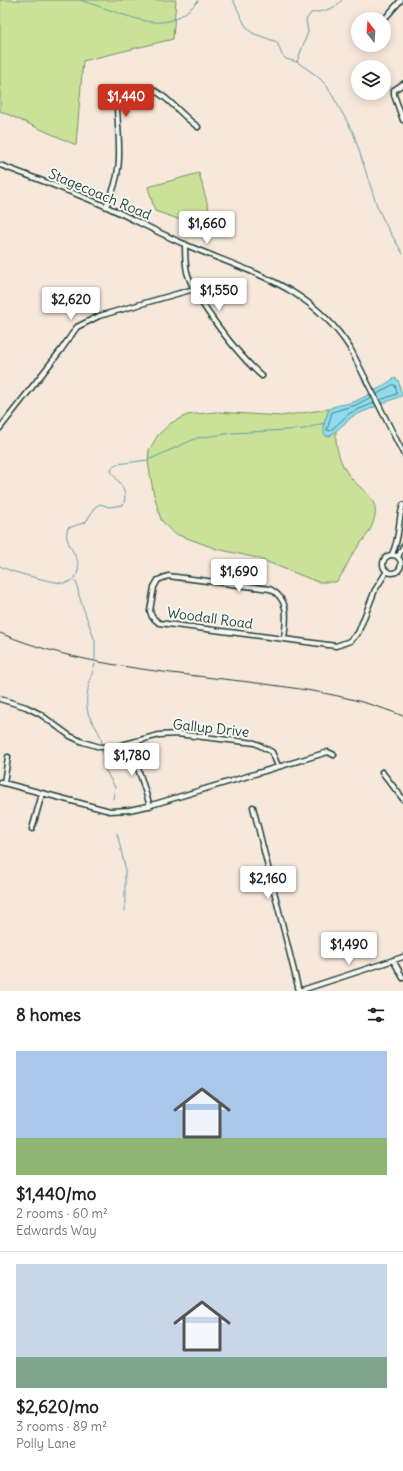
<!DOCTYPE html>
<html lang="en">
<head>
<meta charset="utf-8">
<style>
	:root { --surface:#fff; --page:#f2f2f2; --text:#222; --muted:#767676; --line:#e0e0e0; --accent:#c8321e }
	body { margin:0; font-family:Delius,sans-serif; background:var(--page); color:var(--text); height:100vh; display:flex; flex-direction:column; font-size:15px; white-space:nowrap }
	* { box-sizing:border-box; margin:0 }
	p { font-size:13px; color:var(--muted) }
	.icon { flex:none; width:22px; height:22px; fill:none; stroke:currentColor; stroke-width:2; stroke-linecap:round; stroke-linejoin:round }
	.map { position:relative; height:991px; overflow:hidden }
	.side { display:flex; flex-direction:column; background:var(--surface); flex:1 }
	.side>* { flex:none }
	.needle { width:26px; rotate:343deg }
	.fabs { position:absolute; left:351px; top:12px; display:grid; gap:8px }
	.fabs a { display:grid; place-items:center; width:40px; height:40px; border-radius:50%; background:var(--surface); box-shadow:0 2px 10px #0003; font-size:20px }
	.price { position:absolute; translate:-50% -34px; padding:0 9px; border-radius:4px; background:#fff; color:#222; font-size:13px; line-height:26px; filter:drop-shadow(0 1px 2px #0008) }
	.price::after { content:''; position:absolute; left:50%; top:24px; width:12px; height:9px; margin-left:-6px; background:inherit; clip-path:polygon(0 0,100% 0,50% 100%) }
	.price.selected { background:var(--accent); color:#fff }
	ul { padding:0; list-style:none }
	li { display:grid; align-content:center; gap:8px; height:212px; padding:0 16px }
	li+li { border-top:1px solid var(--line) }
	li span { display:grid; place-items:center; height:124px; border-radius:0px; color:#555 }
	li>.icon { margin-inline-start:auto }
	span .icon { width:72px; height:72px; fill:#fffc; stroke-width:1 }
	li b { font-size:17px }
	h2 { display:flex; justify-content:space-between; align-items:center; height:48px; padding:0 16px; font-size:17px }
	.map>svg:first-child { display:block }
</style>
</head>
<body>
<div class="map">
<svg width="403" height="991" viewBox="0 0 403 991">
	<rect width="100%" height="100%" fill="#f7e8dc"/>
	<filter id="ink" filterUnits="userSpaceOnUse"><feTurbulence type="fractalNoise" baseFrequency=".025" numOctaves="2"/><feDisplacementMap in="SourceGraphic" scale="8" xChannelSelector="R" yChannelSelector="G"/><feConvolveMatrix kernelMatrix="1 2 1 2 8 2 1 2 1" color-interpolation-filters="sRGB"/></filter>
	<g filter="url(#ink)">
		<path fill="#cae298" stroke="#749066" d="M0,0H176L173,39L83,61L76,145L0,111Z
			M199,173L215,232L155,211L148,187Z
			M329,409L324,424L326,436H330L336,430C335,446 339,461 348,474C362,494 385,497 371,528C367,537 360,543 355,551C348,560 344,574 336,582H318L257,558L217,549L173,533L161,520L153,491L148,462L149,450L158,435L171,423L187,415L216,412L281,416Z"/>
		<path fill="#8fdcee" stroke="#629ca4" d="M395,378L398,380L402,395L401,396L353,416L330,436H326L324,434V424L329,409C337,404 347,405 356,401C370,395 382,386 395,378Z"/>
		<g fill="none" stroke-linecap="round" stroke-linejoin="round">
			<path stroke="#4c7d7e" stroke-width="1" d="M377,394L392,385H395L397,394L380,400
				M371,397L356,405L332,412L327,430L330,431L350,413L374,403"/>
			<path stroke="#629ca4" stroke-width="1" d="M80,0C94,5 108,9 121,14C154,25 173,29 199,0
				M233,0L245,25L252,33L277,42L282,55L286,59L297,62L316,75L327,86L353,132L377,206L387,227L403,254
				M297,62L308,32L306,20L311,13C324,11 334,10 342,0
				M0,566C5,571 58,584 65,583C70,582 75,579 77,574C84,556 61,545 68,528L86,522L95,507L100,504L109,507L123,505C129,491 119,483 111,471L113,466L117,464L148,460L197,438L232,433L304,429L324,423
				M74,580L77,584L79,596L95,641V659
				M95,664C90,681 82,701 90,718C95,727 101,733 102,743
				M102,749L103,766L115,787L113,799
				M117,833L125,867V911"/>
			<g stroke="#1f3d34" stroke-width="7">
				<path id="minor" d="M387,16L401,0
					M403,84L394,90V95L403,120
					M0,165C35,178 70,191 105,206C131,218 157,232 184,244C248,272 310,285 350,348L403,453
					M106,206C124,173 119,145 117,109C123,93 141,82 157,92C172,101 183,117 198,127
					M185,244C185,253 185,263 187,272C195,301 239,356 262,376
					M0,428L61,350L77,327L99,316L194,289
					M392,554C401,536 397,523 403,505
					M383 564a9 9 0 1 1 18 0a9 9 0 1 1-18 0Z
					M398,557L403,547
					M284,639L159,623L152,617L150,611L154,587L158,580L168,576L270,589C291,600 286,620 284,639L336,646L350,641L358,633L375,590L387,571
					M0,699L26,707L40,714L70,736L83,742L100,747L118,746L159,735L177,734L255,743L272,752L278,766
					M130,743L150,806
					M382,772L403,799
					M0,782L110,811L129,810L148,806L328,752L334,755
					M4,783L8,757
					M253,807L299,991
					M32,829L42,794
					M393,960L403,978
					M299,991L403,957"/>
			</g>
			<use href="#minor" stroke="#f6f6f2" stroke-width="4"/>
			<path stroke="#1f3d34" stroke-width="1" d="M0,633C79,666 165,672 249,682C303,689 352,695 403,716"/>
		</g>
	</g>
	<g text-anchor="middle" stroke-width="4" stroke-linejoin="round" paint-order="stroke">
		<g font-size="14" fill="#1f3d34" stroke="#f6f6f2">
			<text transform="translate(100 194) rotate(23)" y="5">Stagecoach Road</text>
			<text transform="translate(210 618) rotate(8)" y="5">Woodall Road</text>
			<text transform="translate(211 728) rotate(6)" y="5">Gallup Drive</text>
		</g>
	</g>
</svg>
<div class="fabs">
<a><svg class="needle" viewBox="-14 -14 28 28"><path d="M0-13l5 13h-10z" fill="#e53935"/><path d="M0 13l5-13h-10z" fill="#767676"/></svg></a>
<a><svg class="icon" aria-label="layers" viewBox="0 0 24 24"><path d="M12 4l9 5-9 5-9-5zM3 14l9 5 9-5"/></svg></a>
</div>
<b class="price selected" style="left:126px;top:118px">$1,440</b>
<b class="price" style="left:207px;top:245px">$1,660</b>
<b class="price" style="left:219px;top:312px">$1,550</b>
<b class="price" style="left:71px;top:321px">$2,620</b>
<b class="price" style="left:239px;top:593px">$1,690</b>
<b class="price" style="left:132px;top:777px">$1,780</b>
<b class="price" style="left:268px;top:900px">$2,160</b>
<b class="price" style="left:349px;top:966px">$1,490</b>
</div>
<section class="side">
<h2>8 homes<svg class="icon" aria-label="filters" viewBox="0 0 24 24"><path d="M4 7h16M4 17h16"/><circle cx="9" cy="7" r="2"/><circle cx="15" cy="17" r="2"/></svg></h2>
<ul>
<li><span style="background:linear-gradient(#a9c7e8 70%,#8fb573 0)"><svg class="icon" aria-label="home" viewBox="0 0 24 24"><path d="M3 11l9-7 9 7M6 9v11h12V9"/></svg></span><div><b>$1,440/mo</b><p>2 rooms · 60 m²</p><p>Edwards Way</p></div></li>
<li><span style="background:linear-gradient(#c9d6e8 75%,#7fa58c 0)"><svg class="icon" aria-label="home" viewBox="0 0 24 24"><path d="M3 11l9-7 9 7M6 9v11h12V9"/></svg></span><div><b>$2,620/mo</b><p>3 rooms · 89 m²</p><p>Polly Lane</p></div></li>
</ul>
</section>
</body>
</html>
